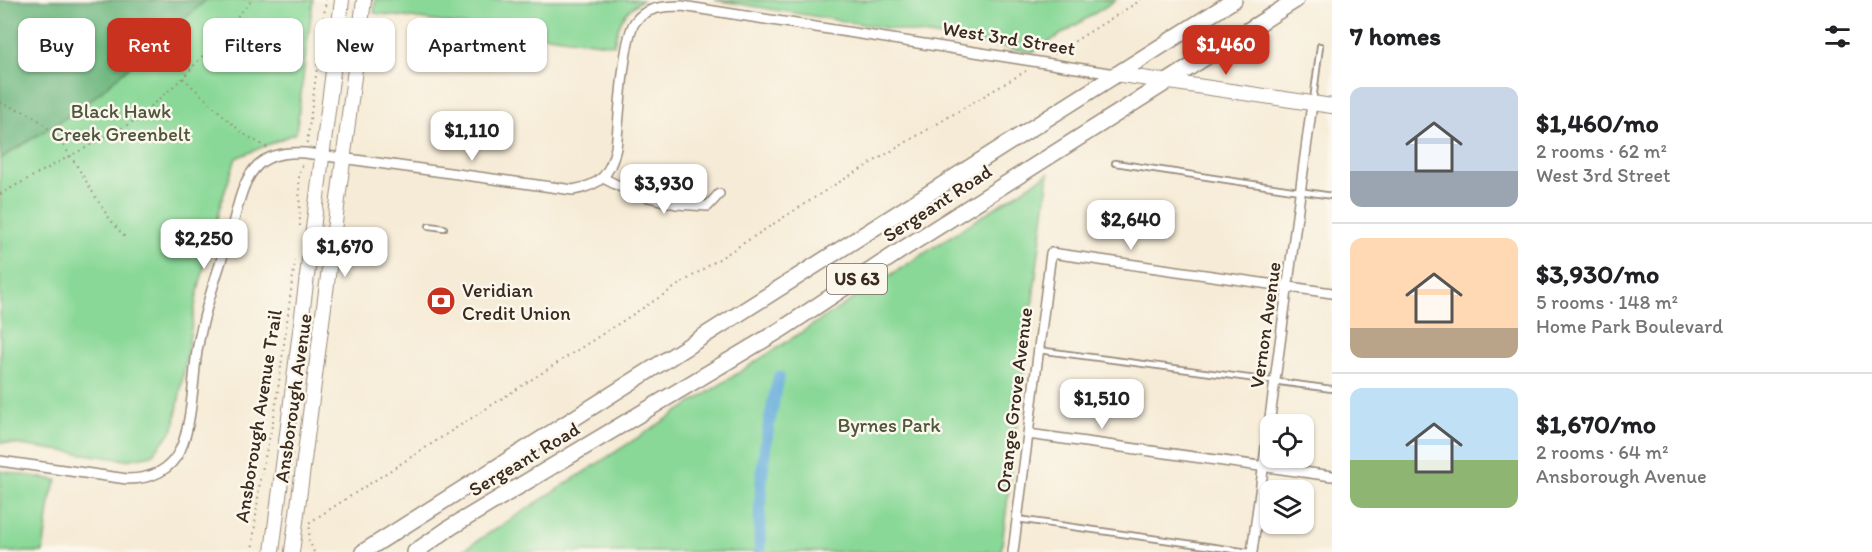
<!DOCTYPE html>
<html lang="en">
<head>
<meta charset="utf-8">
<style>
	:root { --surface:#fff; --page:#f6f6f6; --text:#202124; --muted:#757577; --line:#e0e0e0; --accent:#c8321e }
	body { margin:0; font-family:Itim,sans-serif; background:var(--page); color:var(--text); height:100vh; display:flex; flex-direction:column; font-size:22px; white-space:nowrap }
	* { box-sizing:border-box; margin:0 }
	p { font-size:20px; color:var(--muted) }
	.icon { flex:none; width:33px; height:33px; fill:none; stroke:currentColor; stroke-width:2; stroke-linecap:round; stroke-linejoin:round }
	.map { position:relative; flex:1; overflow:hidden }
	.panel { display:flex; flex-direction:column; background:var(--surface); width:540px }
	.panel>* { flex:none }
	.banner { position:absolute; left:18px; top:18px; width:570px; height:54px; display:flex; gap:12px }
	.tools { position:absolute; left:1260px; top:414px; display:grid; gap:12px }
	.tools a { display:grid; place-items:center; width:54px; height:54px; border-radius:12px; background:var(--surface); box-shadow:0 2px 4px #0004; font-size:30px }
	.price { position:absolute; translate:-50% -51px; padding:0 14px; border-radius:12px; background:#fff; color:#222; font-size:20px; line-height:39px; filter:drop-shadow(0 2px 3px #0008) }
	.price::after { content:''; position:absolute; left:50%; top:36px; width:18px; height:14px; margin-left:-9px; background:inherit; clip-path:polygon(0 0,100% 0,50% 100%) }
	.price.current { background:var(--accent); color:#fff }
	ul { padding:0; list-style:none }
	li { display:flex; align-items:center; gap:18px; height:150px; padding:0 18px }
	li+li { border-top:2px solid var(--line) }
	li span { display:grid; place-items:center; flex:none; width:168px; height:120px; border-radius:12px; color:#555 }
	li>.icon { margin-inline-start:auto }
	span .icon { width:72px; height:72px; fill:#fffc; stroke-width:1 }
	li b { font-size:26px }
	h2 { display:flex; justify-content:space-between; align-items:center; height:72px; padding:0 18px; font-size:26px }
	.tag { padding:0 21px; border-radius:12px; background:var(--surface); box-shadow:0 2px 4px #0004; font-size:21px; line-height:54px }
	.tag.current { background:var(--accent); color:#fff }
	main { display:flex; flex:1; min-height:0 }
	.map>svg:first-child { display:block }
</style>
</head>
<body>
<main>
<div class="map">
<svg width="1332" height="552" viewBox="0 0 1332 552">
	<rect width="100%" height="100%" fill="#fbf7ec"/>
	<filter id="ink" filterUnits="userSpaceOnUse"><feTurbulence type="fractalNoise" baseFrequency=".0167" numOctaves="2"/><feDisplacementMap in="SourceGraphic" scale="12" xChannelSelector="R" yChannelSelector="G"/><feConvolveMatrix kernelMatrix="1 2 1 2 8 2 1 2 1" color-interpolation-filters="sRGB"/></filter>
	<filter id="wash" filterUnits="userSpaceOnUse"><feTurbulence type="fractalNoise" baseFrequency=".008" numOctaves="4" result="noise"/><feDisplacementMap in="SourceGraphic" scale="24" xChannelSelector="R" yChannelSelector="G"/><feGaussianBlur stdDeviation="1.35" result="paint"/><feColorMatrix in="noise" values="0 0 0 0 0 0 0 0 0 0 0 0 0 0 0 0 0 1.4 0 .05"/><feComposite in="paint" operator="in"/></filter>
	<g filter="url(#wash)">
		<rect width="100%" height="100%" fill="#f6ebd6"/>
		<path fill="#89d897" stroke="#62815a" stroke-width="1.5" d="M0,0H313L296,133L236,158L221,203L197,295L174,428L152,455L126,460L0,442Z
			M375,0H642C623,12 618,23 614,45L374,13Z
			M715,0H1116L1033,52Z
			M1049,173L1001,552H460Z
			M0,471L57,480L51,495L43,552H0Z"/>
		<path fill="#6eb880" stroke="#54714f" stroke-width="1.5" d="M0,0H206L83,107L0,159Z"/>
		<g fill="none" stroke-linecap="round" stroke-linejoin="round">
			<path stroke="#63acdb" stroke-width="12" d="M760,552C758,489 764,438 779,377"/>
		</g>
	</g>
	<g filter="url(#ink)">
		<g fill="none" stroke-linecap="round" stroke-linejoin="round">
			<g stroke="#988a7a" stroke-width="8">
				<path id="lane" d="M1313,101L1320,46
					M1115,163L1332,196
					M429,226L444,228
					M1038,350L1332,389
					M1017,519L1249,552"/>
			</g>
			<g stroke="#988a7a" stroke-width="12">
				<path id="street" d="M603,178L633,193L676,204L708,206L719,194
					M1028,434L1332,476
					M0,461L127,479C150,479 170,471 180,450C192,427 193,377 197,351C204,309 219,268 232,227C238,207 242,180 258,165C271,153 289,152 305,153L573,190C601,185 610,175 616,148C619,123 623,38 635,22C646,7 665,6 682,6L1115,74
					M1013,552L1051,253L1332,293
					M1252,552L1312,104"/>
			</g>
			<g stroke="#988a7a" stroke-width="16">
				<path id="secondary" d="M1115,74L1332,106
					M272,552L342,0
					M292,552L364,0"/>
			</g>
			<g stroke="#988a7a" stroke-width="18">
				<path id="primary" d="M363,552L1234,0
					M415,552L451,527L782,329L903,249L1296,0"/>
			</g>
			<path stroke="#988a7a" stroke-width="2" stroke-dasharray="1.5 4.5" stroke-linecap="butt" d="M1054,54L1141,0
				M183,78L242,133L268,148
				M0,103C10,107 22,110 31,115C75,143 89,200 125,237
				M307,143L326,0
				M0,194L131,123L183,78L252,0
				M300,226L299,174L303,164
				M252,552L260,480L275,412L295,261
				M314,552L309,540L310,522L831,187L1026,71"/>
			<use href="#lane" stroke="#fff" stroke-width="4.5"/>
			<use href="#street" stroke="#fff" stroke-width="9"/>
			<use href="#secondary" stroke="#fff" stroke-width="14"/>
			<use href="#primary" stroke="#fff" stroke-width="15"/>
		</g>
	</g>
	<defs>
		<g id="bank-disc" transform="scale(1.5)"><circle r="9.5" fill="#c8321e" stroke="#fbf7ec"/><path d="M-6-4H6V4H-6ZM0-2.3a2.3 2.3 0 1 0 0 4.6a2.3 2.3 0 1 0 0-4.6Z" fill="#fff"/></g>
	</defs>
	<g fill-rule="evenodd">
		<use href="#bank-disc" x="441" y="301"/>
	</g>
	<g text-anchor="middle" stroke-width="5" stroke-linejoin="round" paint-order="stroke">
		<rect fill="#fbf7ec" stroke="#75685c" stroke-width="1.5" x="827" y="264" width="60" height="30" rx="4.5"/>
		<g font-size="18" font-weight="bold" fill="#3b2a1e">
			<text x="857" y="285">US 63</text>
		</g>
		<g font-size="20" fill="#3b2a1e" stroke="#fbf7ec">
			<text transform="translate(1009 38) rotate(9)" y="7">West 3rd Street</text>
			<text transform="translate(937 203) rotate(-33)" y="7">Sergeant Road</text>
			<text transform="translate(1265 325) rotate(-82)" y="7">Vernon Avenue</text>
			<text transform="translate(293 398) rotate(-82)" y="7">Ansborough Avenue</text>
			<text transform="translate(1014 400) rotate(-83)" y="7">Orange Grove Avenue</text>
			<text transform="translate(258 416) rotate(-81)" y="7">Ansborough Avenue Trail</text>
			<text transform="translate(524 459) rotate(-31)" y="7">Sergeant Road</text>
		</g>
		<g font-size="20" fill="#4e563c" stroke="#fbf7ec">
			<text x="121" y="118">Black Hawk<tspan x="121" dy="23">Creek Greenbelt</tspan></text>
			<text x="889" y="432">Byrnes Park</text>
		</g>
		<g font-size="20" fill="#3b2a1e" stroke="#fbf7ec" text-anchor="start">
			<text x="462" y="297">Veridian<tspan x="462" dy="23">Credit Union</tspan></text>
		</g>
	</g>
</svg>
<div class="tools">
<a><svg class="icon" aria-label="locate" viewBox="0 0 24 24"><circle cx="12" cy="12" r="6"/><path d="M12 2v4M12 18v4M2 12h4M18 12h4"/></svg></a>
<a><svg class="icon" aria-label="layers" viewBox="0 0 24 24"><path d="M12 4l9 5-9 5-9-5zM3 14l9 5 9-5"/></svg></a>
</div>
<b class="price current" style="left:1226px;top:76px">$1,460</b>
<b class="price" style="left:472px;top:162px">$1,110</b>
<b class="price" style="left:664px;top:215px">$3,930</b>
<b class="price" style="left:1131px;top:251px">$2,640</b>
<b class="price" style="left:204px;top:270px">$2,250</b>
<b class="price" style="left:345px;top:278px">$1,670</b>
<b class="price" style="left:1102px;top:430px">$1,510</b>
<div class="banner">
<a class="tag">Buy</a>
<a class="tag current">Rent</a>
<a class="tag">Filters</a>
<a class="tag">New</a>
<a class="tag">Apartment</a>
</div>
</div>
<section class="panel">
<h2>7 homes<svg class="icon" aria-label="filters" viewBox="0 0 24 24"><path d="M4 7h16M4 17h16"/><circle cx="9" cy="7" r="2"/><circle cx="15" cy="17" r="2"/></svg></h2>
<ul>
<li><span style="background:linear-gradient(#c9d6e8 70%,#9aa5b1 0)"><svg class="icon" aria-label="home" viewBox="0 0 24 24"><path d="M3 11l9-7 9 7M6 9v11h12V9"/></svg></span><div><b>$1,460/mo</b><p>2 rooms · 62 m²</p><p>West 3rd Street</p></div></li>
<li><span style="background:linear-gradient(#ffd9b3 75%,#b9a48a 0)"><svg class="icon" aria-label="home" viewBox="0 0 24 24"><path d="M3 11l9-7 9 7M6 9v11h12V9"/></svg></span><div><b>$3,930/mo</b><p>5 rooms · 148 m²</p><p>Home Park Boulevard</p></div></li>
<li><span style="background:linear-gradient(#bfe0f5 60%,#8fb573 0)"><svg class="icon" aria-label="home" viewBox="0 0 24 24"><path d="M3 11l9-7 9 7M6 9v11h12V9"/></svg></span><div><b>$1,670/mo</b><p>2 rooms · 64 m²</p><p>Ansborough Avenue</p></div></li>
</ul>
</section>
</main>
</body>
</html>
